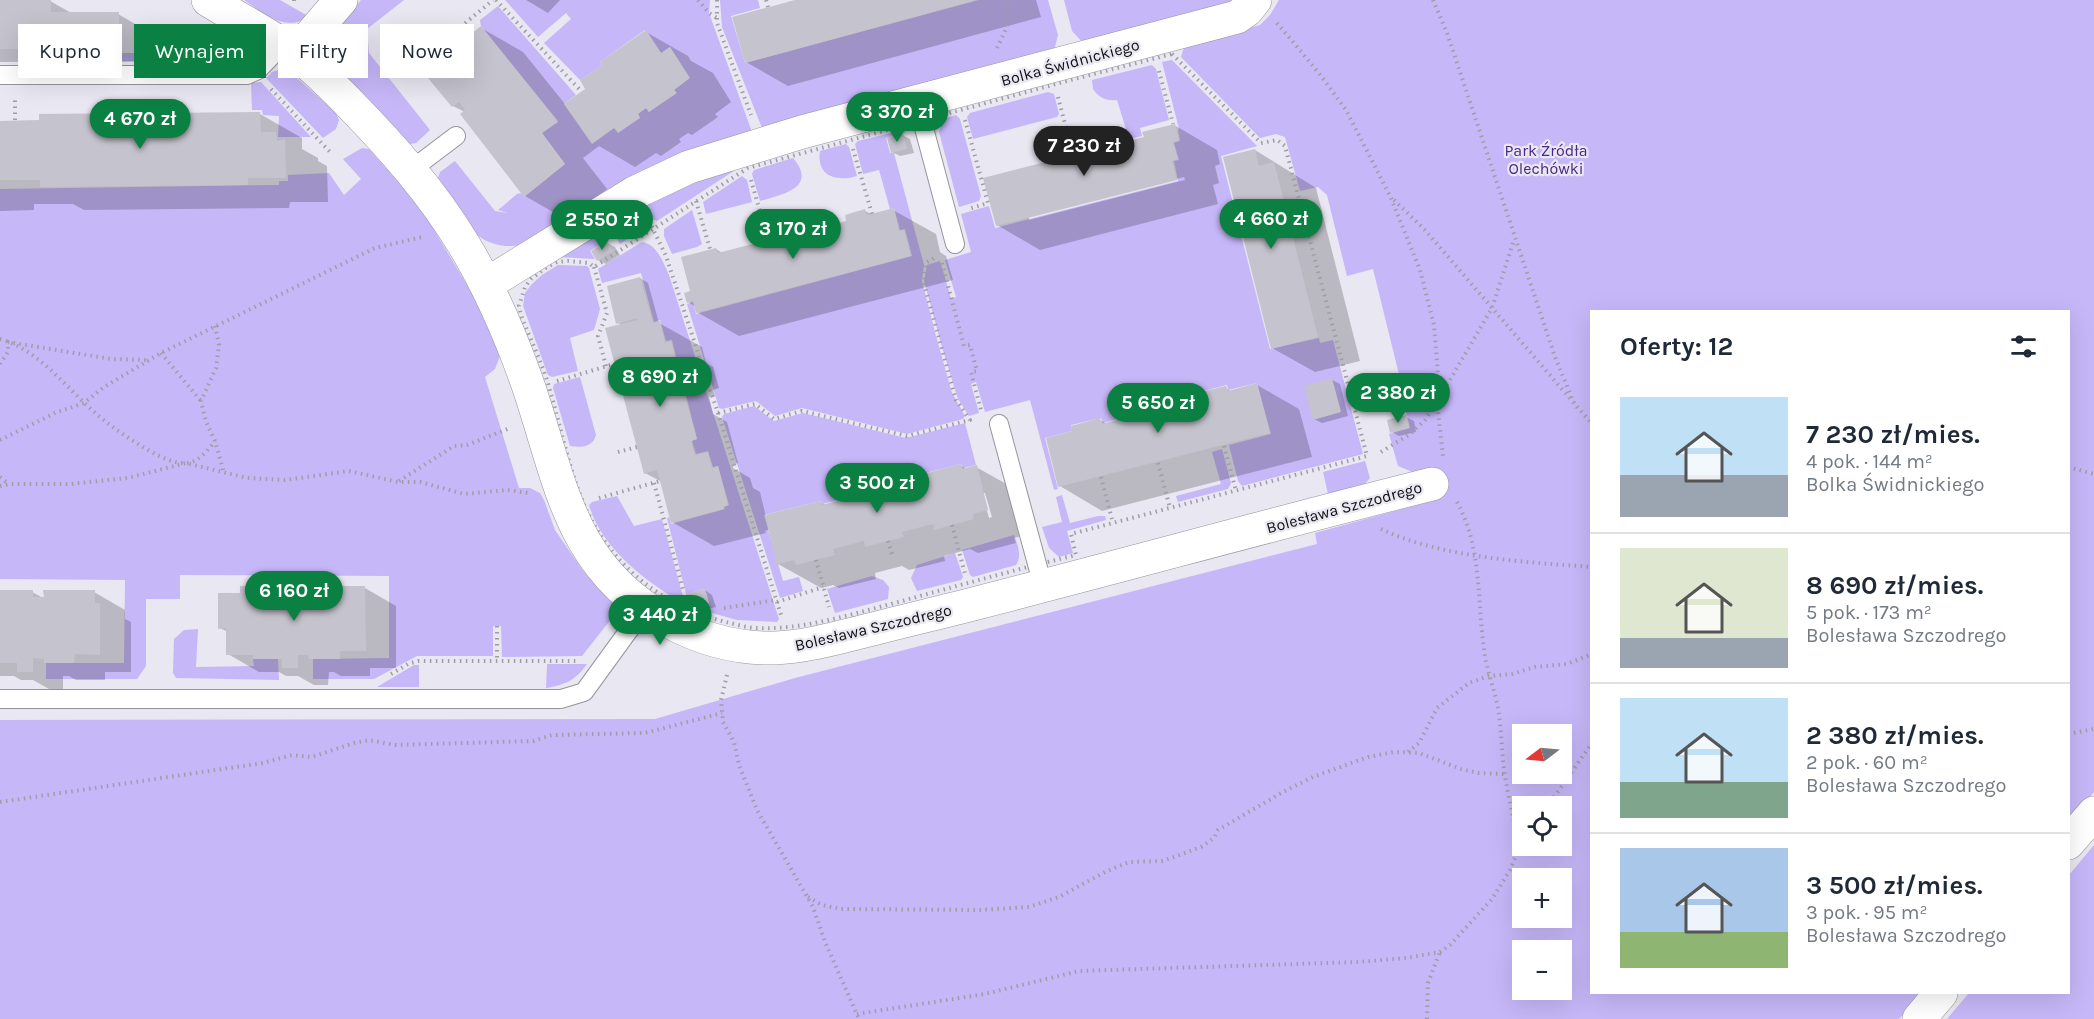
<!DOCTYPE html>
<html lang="pl">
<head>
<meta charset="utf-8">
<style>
	:root { --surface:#fff; --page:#f6f6f7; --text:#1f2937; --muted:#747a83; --line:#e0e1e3; --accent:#0b8043 }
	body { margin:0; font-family:Karla,sans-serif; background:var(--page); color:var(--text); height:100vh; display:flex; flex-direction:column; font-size:22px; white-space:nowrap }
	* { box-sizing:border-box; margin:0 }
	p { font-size:20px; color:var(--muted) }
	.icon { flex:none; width:33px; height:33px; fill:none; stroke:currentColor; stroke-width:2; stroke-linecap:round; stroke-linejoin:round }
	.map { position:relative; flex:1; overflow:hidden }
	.side { position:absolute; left:1590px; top:310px; width:480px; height:684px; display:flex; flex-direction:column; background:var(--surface); border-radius:0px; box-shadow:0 6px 24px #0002 }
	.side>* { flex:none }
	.top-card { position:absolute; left:18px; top:24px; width:570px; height:54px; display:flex; gap:12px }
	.needle { width:39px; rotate:254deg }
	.fabs { position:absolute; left:1512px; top:724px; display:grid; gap:12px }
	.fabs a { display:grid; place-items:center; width:60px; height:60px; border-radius:0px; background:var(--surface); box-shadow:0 6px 24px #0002; font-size:30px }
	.price { position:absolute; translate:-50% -51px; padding:0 14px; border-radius:21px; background:var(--accent); color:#fff; font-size:20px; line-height:39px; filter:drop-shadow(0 2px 3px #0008) }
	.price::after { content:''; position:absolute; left:50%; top:36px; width:18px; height:14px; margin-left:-9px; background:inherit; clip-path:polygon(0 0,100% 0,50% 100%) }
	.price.active { background:#222; color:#fff }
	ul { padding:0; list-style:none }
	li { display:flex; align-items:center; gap:18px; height:150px; padding:0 30px }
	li+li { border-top:2px solid var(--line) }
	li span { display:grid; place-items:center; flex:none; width:168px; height:120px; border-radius:0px; color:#555 }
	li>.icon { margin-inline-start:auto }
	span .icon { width:72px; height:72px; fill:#fffc; stroke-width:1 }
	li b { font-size:26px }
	h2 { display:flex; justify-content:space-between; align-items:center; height:72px; padding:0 30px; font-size:26px }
	.tag { padding:0 21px; border-radius:0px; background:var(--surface); box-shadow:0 6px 24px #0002; font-size:21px; line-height:54px }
	.tag.active { background:var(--accent); color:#fff }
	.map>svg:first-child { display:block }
</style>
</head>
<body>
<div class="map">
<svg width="2094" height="1019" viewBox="0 0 2094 1019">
	<rect width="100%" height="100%" fill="#e9e7f1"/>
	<path fill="#c6b7f8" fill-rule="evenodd" d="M244,0H280L308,16C287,34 262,12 244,0Z
		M361,0H404L367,29L369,53L430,130L416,143L410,144L340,75C319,38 337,27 361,0Z
		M505,0H710L709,13L752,132L522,245C506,248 490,245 477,235L438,178L440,172L455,161L495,211L508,213L498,210L517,194L521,193L524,197L565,164L542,133L558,121L481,26L480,20L498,6L576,95L564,104L592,143L614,128L640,118L638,114L646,108L649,112L676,92L674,90L689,78L670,47L661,53L645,30L600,62L602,66L580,80L544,43L571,19L566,13L538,37Z
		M720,0H758L760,8L731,16L745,63L979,0H1048L1058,35L1054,51L762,128L722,27Z
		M1064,0H1234L1229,6L1084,44L1072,31Z
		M1279,0H2094V792L2069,822L2068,312H1592V993H1922L1899,1019H0V720L655,719L795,678L1317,544L1315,533L1435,500L1415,473L1398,466L1389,434L1410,428L1406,412L1408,411L1373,269L1347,276L1327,195L1318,187L1300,191L1285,137L1276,134L1260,138L1181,57L1184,47L1260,25L1270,15ZM1522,735H1562V774H1522ZM1522,807H1562V846H1522ZM1522,879H1562V918H1522ZM1522,951H1562V990H1522Z
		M234,31L254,49L253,60L120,62L119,53H180V48L184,42L212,57L217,48L212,44C219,36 224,32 234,31Z
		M1172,60L1257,146L1221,156L1270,349L1319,338L1320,343L1333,340L1363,454L1242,486L1238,481L1229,445L1271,434L1257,383L1228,390L1227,385L1196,393L1197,398L1160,408L1159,403L1129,410V416L1103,423L1101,418L1071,425L1072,431L1045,438L1058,489L1054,490L1030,400L985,412L976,382L971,384L979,413L969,416L958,399L942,347L924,281L927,265L940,261L951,298L956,297L945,260L971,252L961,214L989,206L995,228L1178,181L1174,161L1179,160L1174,143L1180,141L1178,130L1179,129L1162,62Z
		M1152,65L1156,69L1169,120L1140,128L1142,136L1129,139L1117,100C1106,101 1099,98 1093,89L1092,80Z
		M282,69L288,70L336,113L339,120L336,129L323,138L266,78L272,72Z
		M261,82L311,137H278L279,116L263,115L262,110H252L251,83Z
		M1048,92L1054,94L1059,114L1057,117L973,139L967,117L970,113Z
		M956,115L960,119L981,196L979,201L959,207L939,132L943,119Z
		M903,130L906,132L886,138L890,153H894L924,265L922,281L936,336L952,393L965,416L963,419L907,434L802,408L775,416L756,401L722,409L719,408L687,304L693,302L696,314L912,256L905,229L900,230L894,208L890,209L879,170L863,174L855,144L858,141Z
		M846,144L849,147L857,176C837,182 816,177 820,151Z
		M362,148L369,149L417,203L427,218L476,300L500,356L495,369L485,377L519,488H530L540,493L544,500L555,530L583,571L619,609L582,656L502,657L501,626H493V656H417L374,679H313V659L389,658V576L180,575V599H146V666L137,679H46V663H124L125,580L0,579V189L279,185V181H288V175L329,173L344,195L361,179L343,159Z
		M793,158C819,188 780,195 760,201L752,174L754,170Z
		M743,165L657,221L652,219L645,203L673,189Z
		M742,176L747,180L752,202L706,214L703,202Z
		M636,208L645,225L644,228L620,244L609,224Z
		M692,210L702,244L697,247L672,254L664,236V229Z
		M599,229L606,241L590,251L595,259L557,257Z
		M642,242C657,244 663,262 669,275L779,619L777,622L737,620L712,613L705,589L686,594L667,518L669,517L671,524L725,509L724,507L729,505L718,466L713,467L708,451L696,454L692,441L697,439L686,395L680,396L679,394L674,395L668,374L674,372L673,367L678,365L672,340L666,341L660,320L654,322L641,273L602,283L598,269Z
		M558,265L587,266L589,268L600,309L594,330L570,338L578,371L552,377L548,375L523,306L525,293L532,284L542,275Z
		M580,377L596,435C593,447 581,448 570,446L553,388L554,384Z
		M754,406L774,421L803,413L906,438L965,423L976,465L963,468L961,464L851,492V497L822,504L821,501L764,515L783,581L799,577L803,591L780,598L722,417L724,414Z
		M1222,449L1231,483L1228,489L1178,502L1176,496L1221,484L1212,452Z
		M1365,461L1370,478L1364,485L1328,494L1323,472Z
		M1062,495L1070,523L1098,516H1105L1106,520L1067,531L1073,553L1059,557L1049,548L1042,527L1062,522L1056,497Z
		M617,496L634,526L662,519L685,604C648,584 601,548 589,505L592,502Z
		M1014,535C1018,545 1022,556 1016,565L973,577L970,575L962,550Z
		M955,553L963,577L961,580L917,591L911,578L917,565Z
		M872,576L883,580L889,587L888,599L835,613L827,589Z
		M198,629L196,667L254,666L253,659H278L279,680L176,678L173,673L174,639L184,630Z
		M547,664H587C576,680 565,685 546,688Z
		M414,665H419V687H377Z
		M2094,845V1019H1947L1969,993H2068L2069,875Z"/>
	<path fill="#0003" fill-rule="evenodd" d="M526,0H560L548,13Z
		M801,0H1036L1041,17L788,86L746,62Z
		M0,1H50L73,14H118L142,28V61L0,62Z
		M481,28L523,52L565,104L587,89L604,66L646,32L688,56L691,61L713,73L731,102L715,114L718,117L692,135L688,133L679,139L681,142L661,156L656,153L635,167L599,146L583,158L607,189L567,220L525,196L465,112L453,106Z
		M142,114L154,121L260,114L302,138V149L318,158V161L327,166L328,202H290L289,208L84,210L73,204H34V210L0,211V121L41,122Z
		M1174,125L1217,150L1220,164L1215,166L1219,183L1213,185L1218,204L1040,250L997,225L1145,138ZM1184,177L1185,180L1029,220V217Z
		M902,135L910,139L914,153L900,156L892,152Z
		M1255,150L1316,188L1360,361L1315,372L1272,348Z
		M893,210L936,234L940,252L946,256L953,280L739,336L697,312L696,307L688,302L716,249L724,254L774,240L791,230L799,235L848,222L865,211L873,215Z
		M607,243L615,247L620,255L606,264L598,260Z
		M640,278L648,283L659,323L702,347L706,363L713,367L719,388L713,390L715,396L709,397L713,414L727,422L738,463L733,465V468L750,478L753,488L760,492L766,517L821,503L826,505L961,466L967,469L976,467L1019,491L1030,534L1014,538L1016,543L978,553L970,549L944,556L945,561L909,570L902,566L875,573L876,579L839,588L833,585L821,588L778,564L770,529L765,531L766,533L714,546L672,522L662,482L645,473L622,325L618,323ZM982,493H985L992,517L989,518Z
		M1332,380L1340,384L1348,416L1322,423L1314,419Z
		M1257,385L1299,409L1312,457L1102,511L1060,486L1074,432L1100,420L1107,424L1132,417L1158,405L1164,409L1200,400L1225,388L1232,392Z
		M1406,417L1414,421L1416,432L1399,436L1392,432Z
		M298,588L310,595L365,588L396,606V668H370V676H341L334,672H329L328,685H314L298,676H286L279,672H259L228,654V632L220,628L241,595Z
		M705,590L712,595L716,607L699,611L691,607Z
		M0,592H32L45,599L94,592L125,610V619L131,622V672H105V680H76L69,676H63V689H49L33,680H21L14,676H0Z"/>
	<path fill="#c5c3cd" d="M0,0H51V12H119V48L0,49Z
		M795,0H973V1L745,63L732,17Z
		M481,26L558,122L542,133L565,164L524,197L460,114L465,110L459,102L452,107L423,72Z
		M646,30L661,53L670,47L690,78L674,90L677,93L649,112L646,108L638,114L640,118L618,133L614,128L592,144L564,104L585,89L580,80L602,66L600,62Z
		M260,112L261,132H276L277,141L285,139L286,178H248V185L40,187V180H0V121L39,120V114L143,113V119H165V113Z
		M1175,124L1179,140L1173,142L1178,159L1172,161L1177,180L996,226L983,178L1144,137L1142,132Z
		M903,133L907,149L891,153L887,138Z
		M1255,149L1259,166L1274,162L1318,337L1271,349L1223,157Z
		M894,208L899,231L904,230L911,256L696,313L693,301L687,303L684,293L690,291L681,257L716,248L718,253L772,239L771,234L791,229L793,235L846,221L845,215L865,209L867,215Z
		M607,241L613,251L597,261L591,251Z
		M640,277L653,323L660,321L665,343L671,341L677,364L672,366L673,372L668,373L674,396H685L697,439L691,441L695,455L708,452L712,468L718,466L728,505L723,507L724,509L671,523L657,470L644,474L605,328L637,320L639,326L637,318L616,324L607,286Z
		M1332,378L1341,412L1313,420L1304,386Z
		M1257,383L1270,433L1058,487L1046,438L1072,431L1071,426L1100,418L1102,424L1131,416L1129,411L1158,404L1160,409L1198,399L1197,393L1226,386L1228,391Z
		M1406,415L1409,428L1390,433L1387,420Z
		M961,464L962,469L977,465L988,510L973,514L974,519L934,530L933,524L902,532L904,537L865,547L864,541L833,549L835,555L796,565L794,560L777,565L765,515L821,501L822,505L851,497V493Z
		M240,586H298V593H309V586H365L366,651H340V659H309L308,655H298V668H282V659H253V655H226V628L218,629V593H240Z
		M705,589L709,603L690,608L686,594Z
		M0,590H33V597H44L43,590H95V603H100V655L75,654L74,663H44V659L33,658V672H17V663H0Z"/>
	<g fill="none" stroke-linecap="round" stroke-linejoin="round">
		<g stroke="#96949d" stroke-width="20">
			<path id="service" d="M0,75H247L258,70L282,45
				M917,102L955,244
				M411,170L456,136
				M999,424L1043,586
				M0,699H561L584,692L645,608"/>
		</g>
		<g stroke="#96949d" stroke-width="34">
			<path id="minor" d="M208,0C237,18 269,34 296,54C315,68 332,86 349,103C392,147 432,192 464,245C490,288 510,334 527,382C560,477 568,569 668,621C701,639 737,649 775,648C803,647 833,639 861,632C899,622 938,613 977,603C1129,564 1280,522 1432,484
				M295,53L341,0
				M487,284L634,193L689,167L802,132L1237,17L1247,10L1255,0
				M2068,843L2094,813
				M1919,1019L1941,993"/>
		</g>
		<path stroke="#9f9da5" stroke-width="4" stroke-dasharray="1.5 4.5" stroke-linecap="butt" d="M496,0L581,91
			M698,0L709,13L717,18
			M717,0V23L751,115
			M766,0L768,7
			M1433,0L1447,33L1555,357L1576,408
			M294,1V0
			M1277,23L1318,72L1346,110L1391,198L1420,270L1434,325L1438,374L1437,402L1443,456
			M997,48L1007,27L1008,0
			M1172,54L1261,143L1277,140L1285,146L1367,456L1071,534L1076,555C1014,570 953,587 891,604C847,615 803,630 757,628C747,628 736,624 726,622C664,607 613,567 586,509C569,471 561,427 549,387C542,362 530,339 521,315L519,306L525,287L531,279L547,267L557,262L568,261L589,263L594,267L748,168L1078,78Z
			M1159,71L1173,124
			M405,73L493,0
			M271,89L330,152
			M1058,97L1073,155
			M15,120V97
			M965,120L988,203L968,209
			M853,149L872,214
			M751,180L768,240
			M1394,200L1425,230L1592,424
			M696,201L710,249
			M649,221L666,256L718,413L782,618
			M942,263L964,346L970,345L977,371L971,372L981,410
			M594,267L607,313L598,336L606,366
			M215,326L219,345L216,368L201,401L206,422L215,441L224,473
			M0,339C38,350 63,384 91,409C107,424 125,436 143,447C155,454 172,464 186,463C199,462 208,450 215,441
			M161,353L201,401
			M0,364L8,352V342L111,359L147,360
			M557,381L614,364
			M718,413L755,404L774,419L802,411L907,436L970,420L956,400L923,280L926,263L937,256
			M0,440L55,413L84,403L104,387L161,353L375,248L422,237
			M1224,446L1236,491
			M618,452L637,447
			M1381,452L1410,434L1425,420L1437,402L1492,308L1514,240
			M1158,463L1170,508
			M2068,467L2094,474
			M0,477L9,484
			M1101,477L1113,523
			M399,481L454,446L467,445L510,428
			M654,483L684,593
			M0,486L9,484H70L128,478L186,463L247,478L285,480L349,471L398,482H420L464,494L508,490L529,493
			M599,498L660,481
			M1457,502C1482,547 1477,600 1484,649C1486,668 1493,685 1497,703C1502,727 1501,752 1505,776C1509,802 1517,827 1517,853L1522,845
			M952,525L965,574
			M1381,529C1443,558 1524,562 1592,567
			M888,541L893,557
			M816,560L829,607
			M777,602L823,587
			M724,608L776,600
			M497,626V660
			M391,674L408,664L418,661H576
			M727,675L721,700L723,722L734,742L739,765L757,810L813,907L825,942L859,1019
			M2068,734L2094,729
			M1408,752L1419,743L1437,708L1469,683L1489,676L1512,674L1535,667L1567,664L1592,654
			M0,802L263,763L292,755L312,757L354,743L369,740L395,745L533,741L552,735L645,733L722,713
			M1547,807L1592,743
			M808,897L822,905L841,909L980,910L1029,907L1059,897L1105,872L1129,862L1163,861L1201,847L1214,838L1218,830L1283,792L1313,777L1368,757L1394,752L1419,753L1461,769L1479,773L1505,774
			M857,1014L985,994L1079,971L1358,962L1406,958L1440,952L1450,945L1492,899L1510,870L1517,853
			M1427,1019L1428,983L1440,952"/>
		<use href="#service" stroke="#fff" stroke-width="18"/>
		<use href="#minor" stroke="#fff" stroke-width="33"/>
	</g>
	<g text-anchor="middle" stroke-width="4.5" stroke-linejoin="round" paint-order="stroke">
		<g font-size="16" fill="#0f0e11" stroke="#e9e7f1">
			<text transform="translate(1070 62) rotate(-15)" y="6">Bolka Świdnickiego</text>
			<text transform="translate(1344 507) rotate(-15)" y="6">Bolesława Szczodrego</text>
			<text transform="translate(873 627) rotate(-13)" y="6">Bolesława Szczodrego</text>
		</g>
		<g font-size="16" fill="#4b2888" stroke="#e9e7f1">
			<text x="1546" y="156">Park Źródła<tspan x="1546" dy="18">Olechówki</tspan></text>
		</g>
	</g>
</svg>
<div class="fabs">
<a><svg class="needle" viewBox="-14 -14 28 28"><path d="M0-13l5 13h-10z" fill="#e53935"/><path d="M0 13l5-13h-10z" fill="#747a83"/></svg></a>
<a><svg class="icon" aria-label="locate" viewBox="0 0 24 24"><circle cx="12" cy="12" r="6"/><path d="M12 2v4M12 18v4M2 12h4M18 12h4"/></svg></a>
<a>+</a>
<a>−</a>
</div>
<b class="price" style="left:897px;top:143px">3 370 zł</b>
<b class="price" style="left:140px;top:150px">4 670 zł</b>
<b class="price active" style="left:1084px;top:177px">7 230 zł</b>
<b class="price" style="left:1271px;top:250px">4 660 zł</b>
<b class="price" style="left:602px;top:251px">2 550 zł</b>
<b class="price" style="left:793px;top:260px">3 170 zł</b>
<b class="price" style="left:660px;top:408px">8 690 zł</b>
<b class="price" style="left:1398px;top:424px">2 380 zł</b>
<b class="price" style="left:1158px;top:434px">5 650 zł</b>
<b class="price" style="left:877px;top:514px">3 500 zł</b>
<b class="price" style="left:294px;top:622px">6 160 zł</b>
<b class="price" style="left:660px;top:646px">3 440 zł</b>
<div class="top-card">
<a class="tag">Kupno</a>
<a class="tag active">Wynajem</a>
<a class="tag">Filtry</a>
<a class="tag">Nowe</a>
</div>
<section class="side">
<h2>Oferty: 12<svg class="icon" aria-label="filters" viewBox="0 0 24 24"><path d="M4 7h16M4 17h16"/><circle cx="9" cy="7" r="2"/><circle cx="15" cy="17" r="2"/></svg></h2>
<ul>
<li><span style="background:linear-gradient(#bfe0f5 65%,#9aa5b1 0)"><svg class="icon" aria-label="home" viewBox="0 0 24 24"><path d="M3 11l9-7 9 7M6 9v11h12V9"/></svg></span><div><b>7 230 zł/mies.</b><p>4 pok. · 144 m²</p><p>Bolka Świdnickiego</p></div></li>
<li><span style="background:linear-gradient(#dfe7d0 75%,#9aa5b1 0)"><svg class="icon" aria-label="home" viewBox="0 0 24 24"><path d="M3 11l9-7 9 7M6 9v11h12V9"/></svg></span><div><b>8 690 zł/mies.</b><p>5 pok. · 173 m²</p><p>Bolesława Szczodrego</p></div></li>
<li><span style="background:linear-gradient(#bfe0f5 70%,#7fa58c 0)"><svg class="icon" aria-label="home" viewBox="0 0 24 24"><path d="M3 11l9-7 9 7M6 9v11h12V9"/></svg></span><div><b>2 380 zł/mies.</b><p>2 pok. · 60 m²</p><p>Bolesława Szczodrego</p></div></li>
<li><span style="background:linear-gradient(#a9c7e8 70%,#8fb573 0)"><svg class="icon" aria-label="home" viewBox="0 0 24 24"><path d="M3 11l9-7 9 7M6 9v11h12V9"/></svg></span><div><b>3 500 zł/mies.</b><p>3 pok. · 95 m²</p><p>Bolesława Szczodrego</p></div></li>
</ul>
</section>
</div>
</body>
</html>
